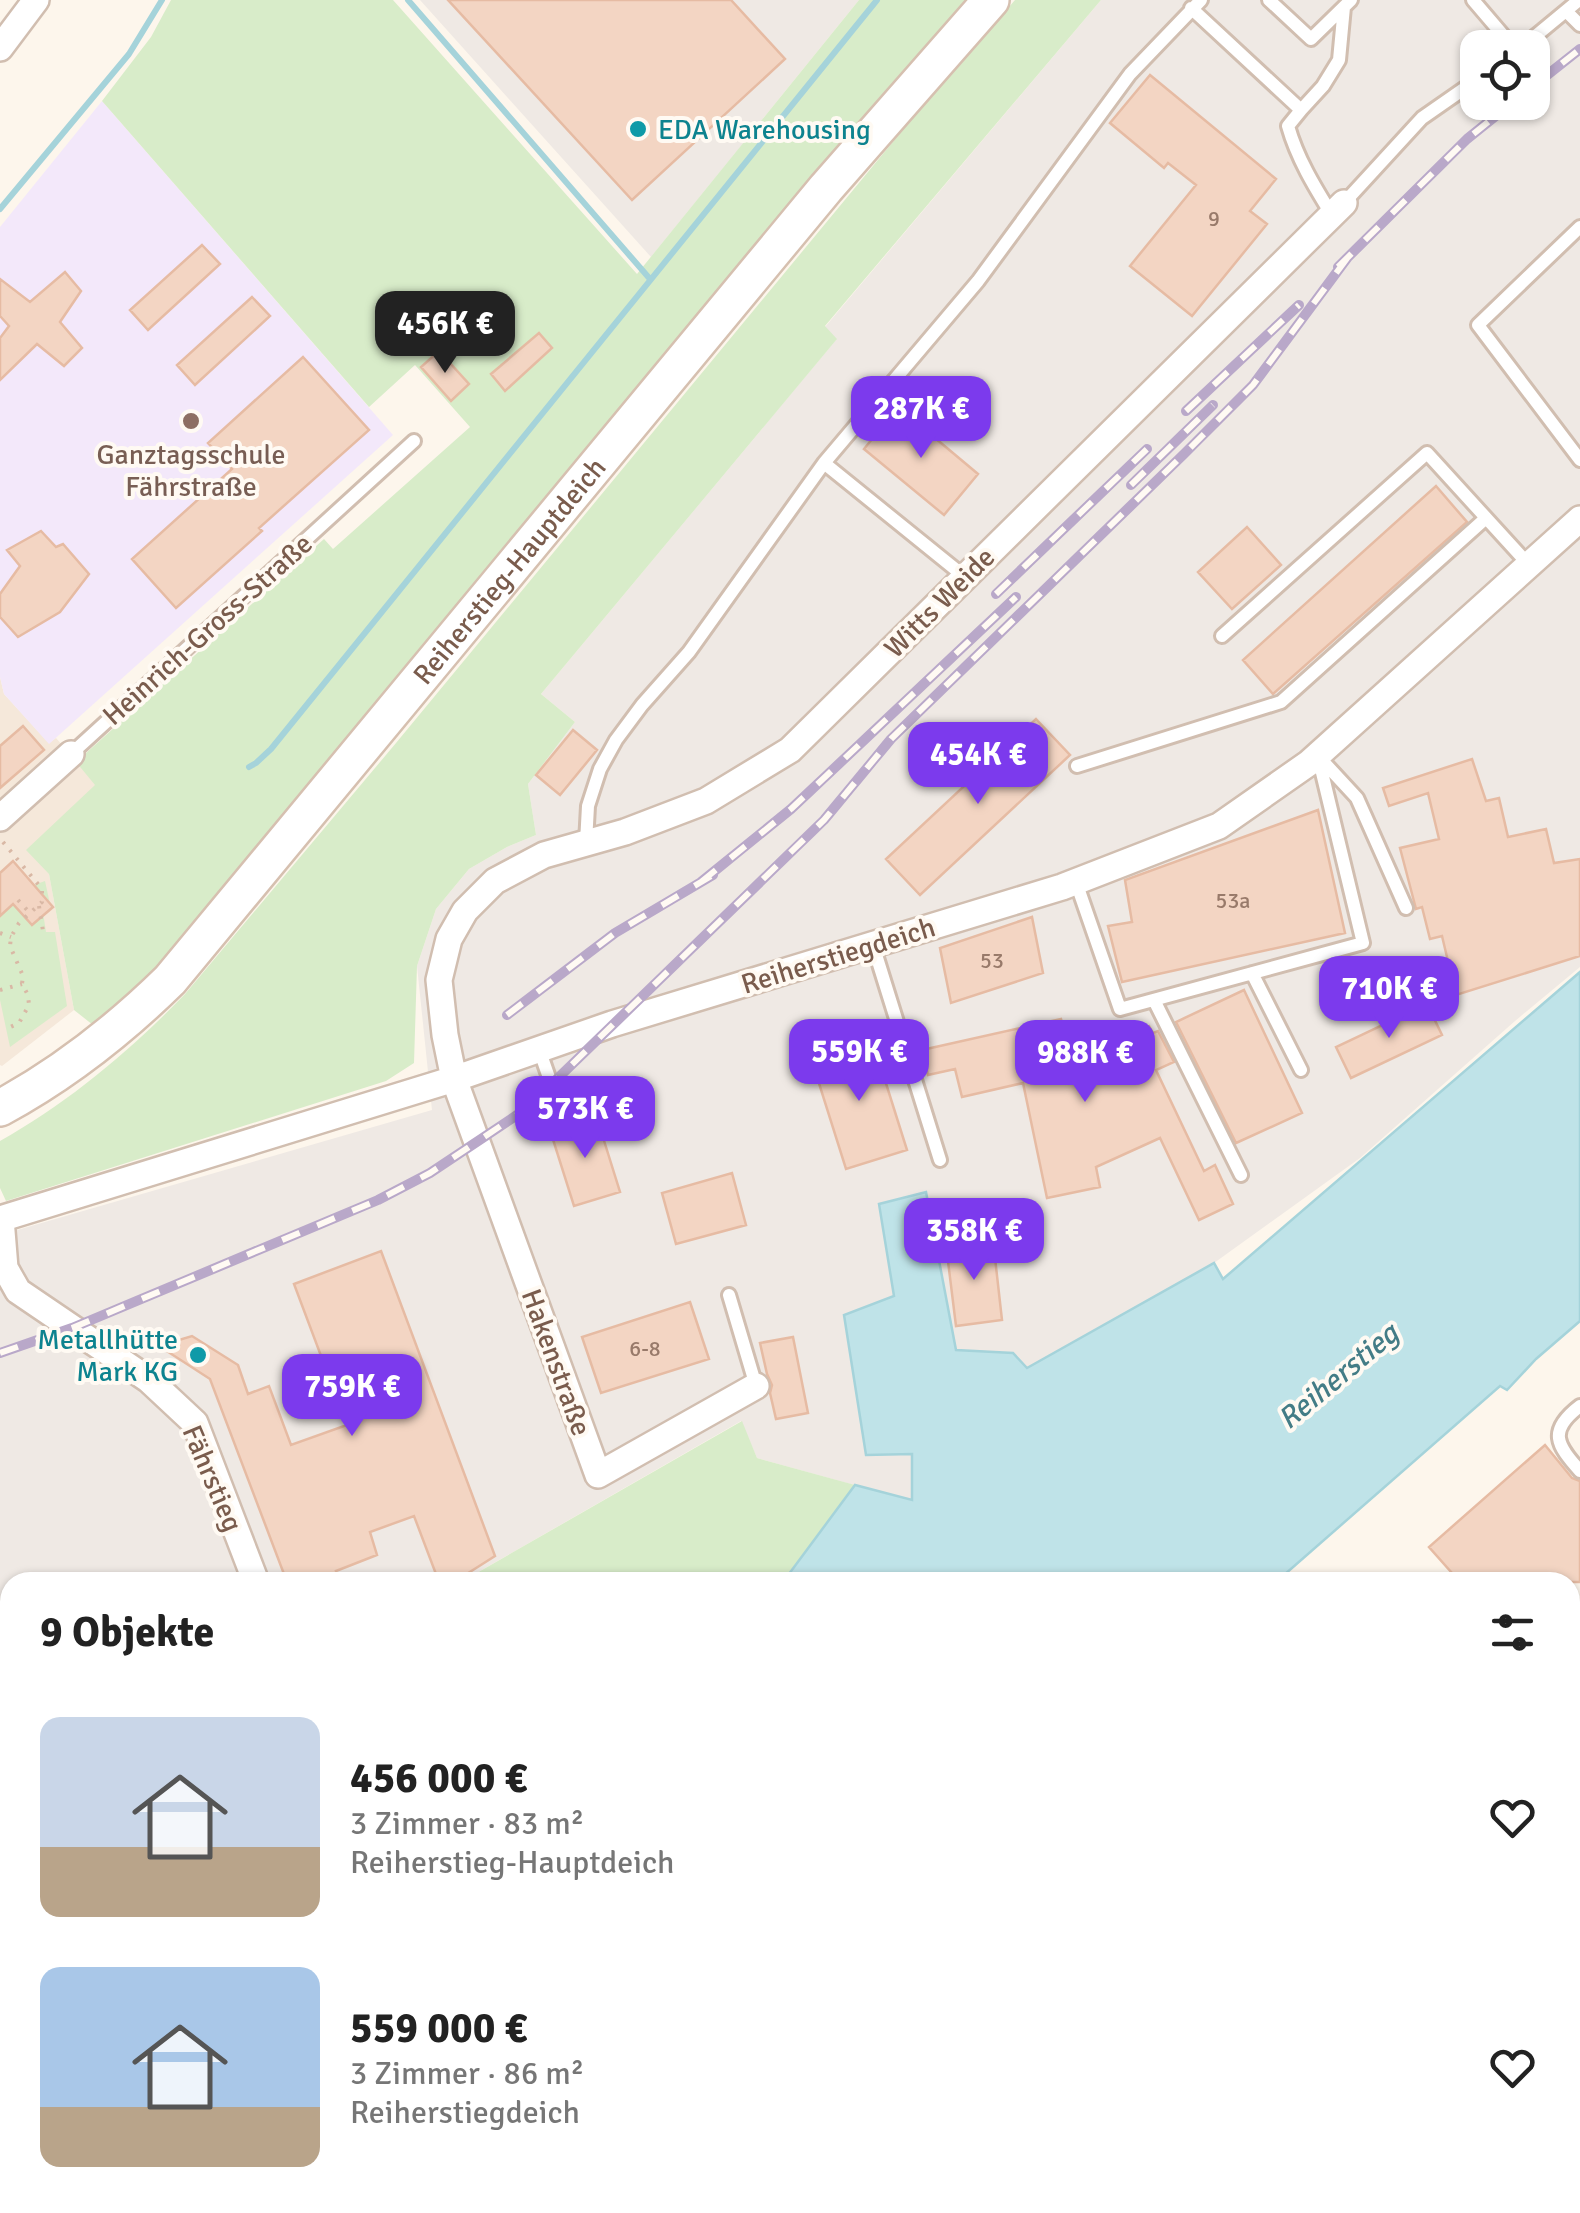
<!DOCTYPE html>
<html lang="de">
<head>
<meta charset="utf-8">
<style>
	:root { --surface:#fff; --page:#f6f6f6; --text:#222; --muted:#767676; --accent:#7c3aed }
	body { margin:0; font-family:Signika,sans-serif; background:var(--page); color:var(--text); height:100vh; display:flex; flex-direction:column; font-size:38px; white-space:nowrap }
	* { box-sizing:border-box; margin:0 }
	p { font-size:32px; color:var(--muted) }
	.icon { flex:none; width:55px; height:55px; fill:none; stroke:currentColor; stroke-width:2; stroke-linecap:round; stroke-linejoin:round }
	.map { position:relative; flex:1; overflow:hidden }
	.sheet { position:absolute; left:0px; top:1572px; width:1580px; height:642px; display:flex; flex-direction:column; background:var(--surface); border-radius:30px 30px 0 0; box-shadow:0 2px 8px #0004 }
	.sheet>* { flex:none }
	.tools { position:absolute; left:1460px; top:30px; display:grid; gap:20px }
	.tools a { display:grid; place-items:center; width:90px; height:90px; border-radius:20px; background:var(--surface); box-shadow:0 2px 8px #0004; font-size:50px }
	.price { position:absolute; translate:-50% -85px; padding:0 22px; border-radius:20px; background:var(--accent); color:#fff; font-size:32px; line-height:65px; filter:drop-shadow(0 2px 5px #0008) }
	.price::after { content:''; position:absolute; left:50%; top:60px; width:30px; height:22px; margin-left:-15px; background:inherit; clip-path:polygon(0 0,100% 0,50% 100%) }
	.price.on { background:#222; color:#fff }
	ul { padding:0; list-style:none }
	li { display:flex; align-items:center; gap:30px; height:250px; padding:0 40px }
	li span { display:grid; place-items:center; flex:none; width:280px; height:200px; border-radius:20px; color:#555 }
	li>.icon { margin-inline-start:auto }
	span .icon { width:120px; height:120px; fill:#fffc; stroke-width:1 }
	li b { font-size:42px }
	h2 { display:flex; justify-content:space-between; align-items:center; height:120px; padding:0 40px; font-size:42px }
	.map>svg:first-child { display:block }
</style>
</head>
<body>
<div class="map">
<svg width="1580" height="2213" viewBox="0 0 1580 2213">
	<rect width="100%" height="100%" fill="#fdf6ec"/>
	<path fill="#f5e8da" d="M0,677L4,694L49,743L56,738L96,785L49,874L74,1010L2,1066L0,1065Z"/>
	<path fill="#efe9e4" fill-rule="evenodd" d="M420,0H859L651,257Z
		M1101,0H1580V967L1515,1021L1360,1158L1214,1263L1026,1369L1012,1353L956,1351L926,1193L895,1297L844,1316L866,1455L912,1454V1501L757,1458L741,1421L461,1582H10V1809L0,1782V1235L432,1110L417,966L436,909L469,869L507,847L536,835L528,784L575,722L541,694L836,340L825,327ZM1478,48H1532V102H1478Z"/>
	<path fill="#f3e8fa" d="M102,101L393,435L49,744L4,694L0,677V227Z"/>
	<path fill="#d8ecc9" d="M171,0H393L637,274L859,0H970L153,973L119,1006L93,1025L74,1010L49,874L26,850L95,785L76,762L324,539L333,549L470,427L415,365L369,407L102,101L151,37Z
		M1015,0H1101L825,326L837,339L541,694L575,722L528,784L536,835L507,847L469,869L436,909L417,966L414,1063L386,1081L6,1201L0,1188V1141C68,1103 131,1050 185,994L396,743L906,126Z
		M45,881L50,904L42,906L46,932H55L67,1006L10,1047L0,1000V916L34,885Z
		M742,1421L757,1458L855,1485L783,1582H461Z"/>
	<path fill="#bfe3e8" stroke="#a5d3da" stroke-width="2.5" d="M1580,972V1321L1536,1359L1507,1390L1500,1386L1276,1582H783L855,1485L912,1500V1454L866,1455L844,1315L894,1296L879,1204L926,1192L956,1350L1013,1353L1027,1368L1214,1263L1223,1279Z
		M0,1782L10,1809V2205H568L564,2209V2213H0Z"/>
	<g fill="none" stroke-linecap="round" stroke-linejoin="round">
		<path stroke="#a5d3da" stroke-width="6" d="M408,0L650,279
			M0,209L129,54L162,0
			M249,767L256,763L271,749L877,0"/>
	</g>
	<path fill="#f3d5c3" stroke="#e6bba3" stroke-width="2.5" d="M448,0H731L785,59L632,200Z
		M1150,75L1276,179L1250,211L1267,224L1192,316L1130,266L1196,185L1168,163L1164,168L1110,123Z
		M202,245L220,264L148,330L130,310Z
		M65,272L81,291L60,322L82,348L64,366L37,344L0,380V338L9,326L0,316V279L30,302Z
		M252,297L270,316L195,385L177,365Z
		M539,333L552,348L505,391L491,374Z
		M439,351L469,384L451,401L421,367Z
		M303,357L369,430L259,528L262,531L176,608L132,559L232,469L208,443Z
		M898,407L978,474L944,515L864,449Z
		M1436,486L1467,522L1273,694L1243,660Z
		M1247,527L1281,565L1232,609L1198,572Z
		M41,531L56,547L63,544L89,574L60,612L18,637L0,617V594L20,566L7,550Z
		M1036,719L1070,755L920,895L886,859Z
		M23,726L44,750L0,788V746Z
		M573,730L597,750L560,795L536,775Z
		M1472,759L1486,801L1499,798L1508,837L1546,829L1554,863L1580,859V956L1456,995L1442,936L1430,939L1422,907L1416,909L1400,848L1439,839L1428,793L1389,806L1383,788Z
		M1318,810L1345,933L1122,982L1108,926L1132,922L1125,880Z
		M13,861L53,907L32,925L13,904L0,916V873Z
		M1032,917L1043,973L951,1003L940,948Z
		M1244,990L1302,1113L1236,1143L1176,1022Z
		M1427,1004L1442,1035L1351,1078L1336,1047Z
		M1061,1019L1073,1069L1123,1059L1115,1042L1149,1026L1153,1033L1158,1031L1174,1062L1156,1070L1204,1171L1215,1165L1233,1204L1199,1220L1160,1138L1096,1167L1100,1187L1047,1198L1023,1083L962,1097L955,1069L928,1075L922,1050Z
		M872,1039L907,1150L846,1169L811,1058Z
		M596,1115L620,1192L574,1206L550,1130Z
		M732,1173L746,1225L676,1244L662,1193Z
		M993,1240L1002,1320L956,1326L946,1245Z
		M381,1251L495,1556L454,1582H439L414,1516L370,1532L377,1555L336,1571L341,1582H287L210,1379L159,1346L192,1336L238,1365L248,1394L269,1386L291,1445L347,1425L294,1284Z
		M690,1302L709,1359L601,1393L582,1337Z
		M793,1337L808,1413L776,1419L770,1393L772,1385L767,1374L760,1343Z
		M1545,1445L1572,1478L1580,1481V1582H1460L1429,1547Z"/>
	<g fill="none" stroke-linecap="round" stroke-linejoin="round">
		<g stroke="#d1beb0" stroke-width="18">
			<path id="service" d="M1269,0L1311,39L1351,0
				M1473,0L1514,48
				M1191,8L1301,110L1288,126C1297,158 1314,186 1332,215
				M1566,11L1580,25
				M1521,48L1579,0
				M1301,110L1323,86L1339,60L1344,7
				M1344,203L1422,118L1478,79
				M1580,227L1478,325L1580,460
				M965,577L824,463L978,281L1130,74L1201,0
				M1222,636L1427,453L1529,565
				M71,754L414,441
				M1319,757L1357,798L1406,908
				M1077,766L1281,702L1486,518
				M586,843L588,806L600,769L616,740L642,705L689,652L824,463
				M1076,882L1120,1009L1363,943L1318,756
				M873,945L940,1160
				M1252,973L1301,1070
				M1154,1000L1241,1175
				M539,1049L561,1112
				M729,1295L756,1386
				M1580,1406C1547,1431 1557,1445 1580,1471
				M1570,1830L1580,1835
				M1161,2205L1166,2211L1172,2205"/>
		</g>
		<g stroke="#d1beb0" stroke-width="30">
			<path id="minor" d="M0,48L36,0
				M0,818L71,754
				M0,1219L454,1079L612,1024L1062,887L1219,826L1309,763L1580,519
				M1,1219L5,1268L18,1291L149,1380L195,1423L256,1582
				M756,1386L598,1475L454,1079L445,1035L439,980L449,939L465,911L495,881L544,855L625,832L706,801L790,750L1344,203
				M1570,2024L1580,2015
				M1354,2213L1363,2205"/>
		</g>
		<g stroke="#d6c0b0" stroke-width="40">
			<g id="secondary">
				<path id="s1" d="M0,1108C63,1074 119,1030 170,980L826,188L991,0"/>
			</g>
		</g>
		<g stroke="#dad1cd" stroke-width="42">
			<path id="primary" d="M1570,2107L1580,2098
				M1570,2186L1580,2177
				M1448,2213L1458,2205
				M1539,2213L1548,2205"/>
		</g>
		<path stroke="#d9b8a5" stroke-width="4" stroke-dasharray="2.5 8" stroke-linecap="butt" d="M3,842L42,889V902L19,923L11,937L10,946L23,976L22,984L28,995L29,1005L19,1023L6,1029
			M18,900L29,912
			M39,906L43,931
			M0,933L11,937
			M0,990L22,984"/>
		<use href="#service" stroke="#fff" stroke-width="12"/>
		<use href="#minor" stroke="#fff" stroke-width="25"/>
		<use href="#secondary" stroke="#fff" stroke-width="35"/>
		<use href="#primary" stroke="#fbd9a5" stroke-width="38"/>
		<g stroke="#b9a8c9" stroke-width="10">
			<path id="rail" d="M1532,87L1580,49
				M1338,267L1467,139L1513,102
				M1186,411L1299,305
				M1131,485L1213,405
				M996,594L1147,449
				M701,882L791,809L1016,597
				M507,1015L615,933L713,875
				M0,1353L72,1328L378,1200L430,1173L526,1109L824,820L891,739L1184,454L1253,385L1348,257"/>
		</g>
		<use href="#rail" stroke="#fffaf3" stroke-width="6" stroke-dasharray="19" stroke-linecap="butt"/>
	</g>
	<g fill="#0f9aa8" stroke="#fffaf3" stroke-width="4">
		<circle cx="638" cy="129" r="10"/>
		<circle cx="198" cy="1355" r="10"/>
	</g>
	<circle fill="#8d6e63" stroke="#fffaf3" stroke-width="4" cx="191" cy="421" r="10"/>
	<g text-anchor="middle" stroke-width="8" stroke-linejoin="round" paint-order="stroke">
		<g font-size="22" fill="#987a6a">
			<text x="1214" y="226">9</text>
			<text x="1233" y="908">53a</text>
			<text x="992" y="968">53</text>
			<text x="645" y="1356">6-8</text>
		</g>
		<g font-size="28" fill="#0d838f" stroke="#fffaf3" text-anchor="start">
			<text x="658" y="139">EDA Warehousing</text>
			<text x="178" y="1349" text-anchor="end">Metallhütte<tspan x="178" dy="32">Mark KG</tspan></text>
		</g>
		<g font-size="28" fill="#785e54" stroke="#fffaf3">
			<text x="191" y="464">Ganztagsschule<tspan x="191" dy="32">Fährstraße</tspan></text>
		</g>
		<g font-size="28" fill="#7a5c4d" stroke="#fffaf3">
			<text dy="10" stroke="none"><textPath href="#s1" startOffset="745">Reiherstieg-Hauptdeich</textPath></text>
			<text transform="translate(939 602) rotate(-45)" y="10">Witts Weide</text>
			<text transform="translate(207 629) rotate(-42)" y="10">Heinrich-Gross-Straße</text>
			<text transform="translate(838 955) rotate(-17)" y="10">Reiherstiegdeich</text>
			<text transform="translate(557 1362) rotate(70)" y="10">Hakenstraße</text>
			<text transform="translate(213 1478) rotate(67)" y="10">Fährstieg</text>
		</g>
		<g font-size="30" font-style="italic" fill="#437c86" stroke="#fffaf3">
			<text transform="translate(1338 1376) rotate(-40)" y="10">Reiherstieg</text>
		</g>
	</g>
</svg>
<div class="tools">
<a><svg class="icon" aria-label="locate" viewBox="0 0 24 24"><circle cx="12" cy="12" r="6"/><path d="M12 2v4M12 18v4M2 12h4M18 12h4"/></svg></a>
</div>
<b class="price on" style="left:445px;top:376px">456K €</b>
<b class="price" style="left:921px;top:461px">287K €</b>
<b class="price" style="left:978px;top:807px">454K €</b>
<b class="price" style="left:1389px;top:1041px">710K €</b>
<b class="price" style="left:859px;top:1104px">559K €</b>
<b class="price" style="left:1085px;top:1105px">988K €</b>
<b class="price" style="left:585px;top:1161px">573K €</b>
<b class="price" style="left:974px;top:1283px">358K €</b>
<b class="price" style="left:352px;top:1439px">759K €</b>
<section class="sheet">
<h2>9 Objekte<svg class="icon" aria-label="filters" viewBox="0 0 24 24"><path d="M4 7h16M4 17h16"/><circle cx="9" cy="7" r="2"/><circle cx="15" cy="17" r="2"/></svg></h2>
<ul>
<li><span style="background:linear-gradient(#c9d6e8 65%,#b9a48a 0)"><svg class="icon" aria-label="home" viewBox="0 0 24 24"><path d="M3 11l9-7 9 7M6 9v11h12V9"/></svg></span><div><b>456 000 €</b><p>3 Zimmer · 83 m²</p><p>Reiherstieg-Hauptdeich</p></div><svg class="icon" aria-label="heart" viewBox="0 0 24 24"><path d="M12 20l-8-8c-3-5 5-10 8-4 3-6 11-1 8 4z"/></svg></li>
<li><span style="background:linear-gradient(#a9c7e8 70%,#b9a48a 0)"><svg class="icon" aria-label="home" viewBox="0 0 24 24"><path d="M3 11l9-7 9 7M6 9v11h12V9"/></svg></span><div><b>559 000 €</b><p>3 Zimmer · 86 m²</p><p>Reiherstiegdeich</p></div><svg class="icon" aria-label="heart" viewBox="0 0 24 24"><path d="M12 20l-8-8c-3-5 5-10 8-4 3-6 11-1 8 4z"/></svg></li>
</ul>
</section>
</div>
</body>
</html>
